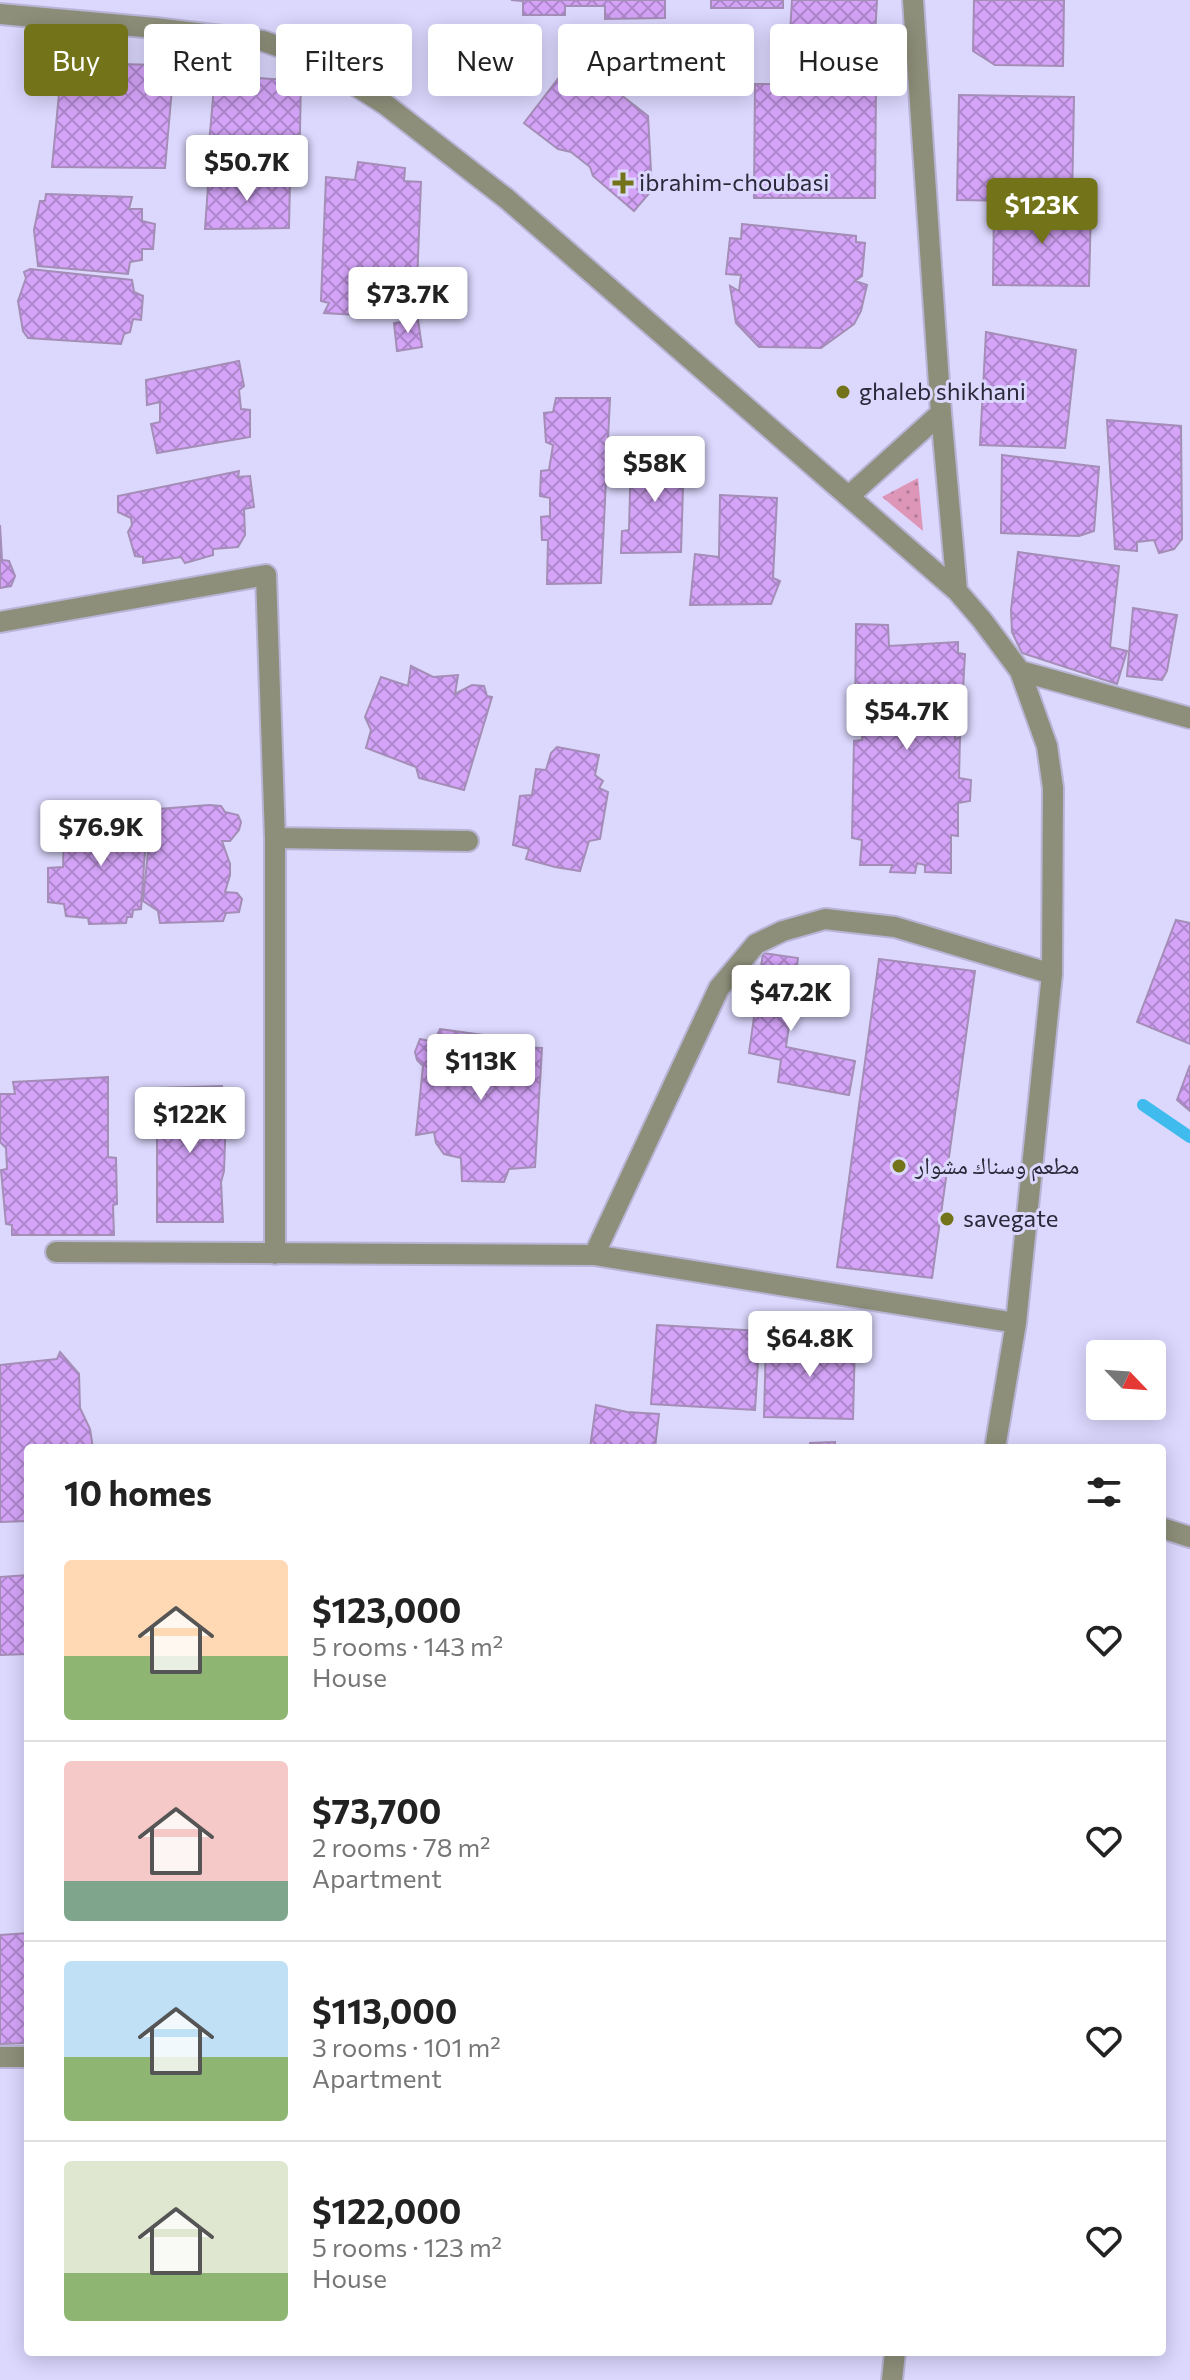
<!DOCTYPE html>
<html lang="en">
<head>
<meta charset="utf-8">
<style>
	:root { --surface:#fff; --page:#f6f6f6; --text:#222; --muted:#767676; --line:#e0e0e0; --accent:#737419 }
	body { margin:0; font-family:Commissioner,"Noto Naskh Arabic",sans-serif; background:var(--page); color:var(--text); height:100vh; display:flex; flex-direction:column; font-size:30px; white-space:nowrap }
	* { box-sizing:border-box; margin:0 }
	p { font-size:26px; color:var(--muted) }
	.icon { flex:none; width:44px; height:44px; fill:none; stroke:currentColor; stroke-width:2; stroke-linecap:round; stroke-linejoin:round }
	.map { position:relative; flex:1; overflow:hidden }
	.details { position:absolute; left:24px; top:1444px; width:1142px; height:912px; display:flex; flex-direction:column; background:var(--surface); border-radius:8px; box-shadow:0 4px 20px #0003 }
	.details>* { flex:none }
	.top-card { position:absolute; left:24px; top:24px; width:1142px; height:72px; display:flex; gap:16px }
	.needle { width:52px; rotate:115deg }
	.fabs { position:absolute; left:1086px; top:1340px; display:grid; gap:16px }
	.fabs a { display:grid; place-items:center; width:80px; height:80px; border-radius:8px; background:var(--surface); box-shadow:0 4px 20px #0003; font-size:40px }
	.price { position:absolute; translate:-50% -68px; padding:0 18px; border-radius:8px; background:#fff; color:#222; font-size:26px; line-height:52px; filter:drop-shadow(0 2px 4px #0008) }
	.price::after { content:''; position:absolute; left:50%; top:48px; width:24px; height:18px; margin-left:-12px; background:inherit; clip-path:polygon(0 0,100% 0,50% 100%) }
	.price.current { background:var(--accent); color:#fff }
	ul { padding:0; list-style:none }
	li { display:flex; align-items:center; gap:24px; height:200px; padding:0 40px }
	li+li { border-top:2px solid var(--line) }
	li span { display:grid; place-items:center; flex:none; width:224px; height:160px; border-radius:8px; color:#555 }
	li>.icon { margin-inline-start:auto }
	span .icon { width:96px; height:96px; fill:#fffc; stroke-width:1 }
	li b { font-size:34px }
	h2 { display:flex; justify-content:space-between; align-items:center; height:96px; padding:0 40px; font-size:34px }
	.chip { padding:0 28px; border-radius:8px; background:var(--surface); box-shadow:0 4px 20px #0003; font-size:28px; line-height:72px }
	.chip.current { background:var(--accent); color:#fff }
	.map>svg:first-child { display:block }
</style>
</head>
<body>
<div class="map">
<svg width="1190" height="2380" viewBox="0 0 1190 2380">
	<defs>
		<pattern id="grass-dots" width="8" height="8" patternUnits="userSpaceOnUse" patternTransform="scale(2)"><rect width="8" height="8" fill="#dd96b7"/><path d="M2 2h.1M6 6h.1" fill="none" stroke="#b37a96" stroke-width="1.8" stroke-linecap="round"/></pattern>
		<pattern id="building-cross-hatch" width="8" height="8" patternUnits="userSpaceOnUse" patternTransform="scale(2)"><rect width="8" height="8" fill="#d5a4f9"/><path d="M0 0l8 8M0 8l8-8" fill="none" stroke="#ad86cb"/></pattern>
	</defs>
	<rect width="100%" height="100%" fill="#dbd7fd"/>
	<path fill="url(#grass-dots)" d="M918,478L923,531L882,497Z"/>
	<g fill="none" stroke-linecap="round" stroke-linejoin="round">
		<path stroke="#40bbee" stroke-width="12" d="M1143,1105L1190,1137"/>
	</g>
	<path fill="url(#building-cross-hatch)" stroke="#a48db6" stroke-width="2" d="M511,0H665V18L605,19V6H565V15H523V1Z
		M711,0H783V8H711Z
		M792,0H877L874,53L789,49Z
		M974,0H1064L1063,66L995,65L973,51Z
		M574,58L648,116L652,190L634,211L593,176L590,167L571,152L558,149L524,123Z
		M82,63L157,65L155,75L173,77L165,168L52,167L61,73L80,74Z
		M215,75L301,81L299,177L256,174L258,179H226L227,158L208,156Z
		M755,84L876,85L875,198H754Z
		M959,95L1074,97L1072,202L957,200Z
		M358,162L405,168L404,181L421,182L416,308H394L393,317L324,313L329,303L321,301L326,177L355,180Z
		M209,172L290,181L289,228L205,229Z
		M46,194L132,197L129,209H142V221L155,224L153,249H142V260L130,262L128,274L38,266L34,230L40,201H45Z
		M994,206L1091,208L1089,286L993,285Z
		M742,224L856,236V242L865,243L862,276L855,281L867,285L861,311L854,324L821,348L759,347L736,323L730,286L739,291L741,275L726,274L730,238L741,239Z
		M30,269L132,280L134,292L143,296L141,320L133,319L130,332L124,334L121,344L28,338L23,331L18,301L26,278L24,272Z
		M418,320L422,347L397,351L394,323Z
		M986,332L1076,350L1065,448L980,445Z
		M239,361L244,386L239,390L241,409L250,410V437L157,453L151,424L160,422V402L147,405L146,380Z
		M556,398H610L601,583L547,584L548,540H542L541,517L550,516V498L540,496L541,471L549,470L553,445L546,442L544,413L553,412Z
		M1107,420L1181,426L1182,539L1174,549L1159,553L1154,540L1137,542V551L1115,549Z
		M631,452L684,455L681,552L621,553L622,531L629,530Z
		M1002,455L1099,467L1094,531L1079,536L1001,533Z
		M239,471L238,477L250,476L254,507L244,509L245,535L238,547L213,549V555L185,563L181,557L143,563V557L135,556L128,532L132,525L131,518L118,512V496Z
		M720,495L777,498L773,578L780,581L771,604L690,605L695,554L719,557Z
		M0,525L2,560L9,561L15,576L11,586L0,588Z
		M1018,552L1119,566L1110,647L1127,651L1117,684L1022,653L1012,632L1011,610Z
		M1133,608L1177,615L1167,671L1162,680L1127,676Z
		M856,624L888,625L889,646L958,642V653L965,654L962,706L956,708L955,739L960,737L959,778L971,780L970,801L958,803V836L951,835V873L925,872V865L917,863L915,873L890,872L892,865H860L862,840L852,838L854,741L862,740L863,719L855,715Z
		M411,666L433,677L458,675L455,694L472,685L484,686L487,696L492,697L464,790L419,778L416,767L366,748L371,730L365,717L381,677L408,686Z
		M557,747L599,755L595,775L603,781L599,788L608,792L600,839L589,841L580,871L555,867L526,859L529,849L513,845L520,796L532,795L536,769L546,770L551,753Z
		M209,805L221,806L225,812L238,815L241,822L239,830L230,841H222L230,864V875L225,892L237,893L242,899L239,912L226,913L223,921L160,923L158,911L143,901L151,822L156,823L159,809Z
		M87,809L125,811L127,820L147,821L141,909L133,910L132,917H127L126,923L89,924L88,918L66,916L64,904L48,902V868L63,867L64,835L68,833L67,817L82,822Z
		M1176,920L1190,923V1044L1137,1022Z
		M763,953L798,958L786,1047L855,1061L849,1095L778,1082L781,1060L749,1053Z
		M879,959L975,971L932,1278L837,1267Z
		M440,1029L518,1040V1047L542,1048L535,1167L509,1169L504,1182L462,1181L461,1158L444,1154L436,1143L434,1132L416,1135L423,1066L417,1060L415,1052L420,1039L434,1042Z
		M1190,1065V1111L1177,1100Z
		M108,1077V1157L116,1158L117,1204L113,1205L114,1235H12V1225L6,1224L1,1170L7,1169L6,1148L0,1142V1094H15L13,1082Z
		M222,1086L220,1124L225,1132V1143L224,1171L221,1182L223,1222H157V1088Z
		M657,1325L760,1331L755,1410L651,1404Z
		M766,1340L855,1341L853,1419L764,1417Z
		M60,1352L79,1374L80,1408L90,1429L93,1448H28V1521L0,1522V1365L57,1359Z
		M596,1405L627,1412L659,1414L655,1448H590Z
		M835,1442V1448H810V1443Z
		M735,1445H793V1448H735Z
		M28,1575V1654L0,1655V1577Z
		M28,1933V2043L0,2044V1935Z"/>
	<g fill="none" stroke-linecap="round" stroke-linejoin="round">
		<g stroke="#b8b4d6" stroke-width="24">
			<path id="minor" d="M913,0L941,413L957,591
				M0,14L155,28L263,41L303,55L339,75L386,105L507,199L957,591L982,620L1020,671L1047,746L1053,788L1052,974L1016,1323L995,1448
				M849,496L941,413
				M0,622L266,575L275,838
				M1020,671L1190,718
				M56,1252L594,1255L1016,1323
				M275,1254V838L468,841
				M594,1255L719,988L756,944L783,931L825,919L895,927L1052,974
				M1162,1528L1190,1537
				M0,2057H28
				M892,2380L895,2352"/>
		</g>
		<use href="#minor" stroke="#8e8f7a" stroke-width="20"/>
	</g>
	<g fill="#737419" stroke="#dbd7fd" stroke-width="3">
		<path d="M619 171h8v8h8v8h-8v8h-8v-8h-8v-8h8z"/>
		<circle cx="843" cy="392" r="8"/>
		<circle cx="899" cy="1166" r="8"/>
		<circle cx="947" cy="1219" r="8"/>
	</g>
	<g text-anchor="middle" stroke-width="6" stroke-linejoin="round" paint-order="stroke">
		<g font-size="24" fill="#2b283a" stroke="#dbd7fd" text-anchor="start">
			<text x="639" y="191">ibrahim-choubasi</text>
			<text x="859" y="400">ghaleb shikhani</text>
			<text x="915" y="1174">مطعم وسناك مشوار</text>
			<text x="963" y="1227">savegate</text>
		</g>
	</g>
</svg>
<div class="fabs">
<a><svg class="needle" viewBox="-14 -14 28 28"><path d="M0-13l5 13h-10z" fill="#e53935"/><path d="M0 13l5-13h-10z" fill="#767676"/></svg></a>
</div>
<b class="price" style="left:247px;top:203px">$50.7K</b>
<b class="price current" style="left:1042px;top:246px">$123K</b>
<b class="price" style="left:408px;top:335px">$73.7K</b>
<b class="price" style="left:655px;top:504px">$58K</b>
<b class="price" style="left:907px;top:752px">$54.7K</b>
<b class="price" style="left:101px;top:868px">$76.9K</b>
<b class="price" style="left:791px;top:1033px">$47.2K</b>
<b class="price" style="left:481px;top:1102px">$113K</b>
<b class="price" style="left:190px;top:1155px">$122K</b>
<b class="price" style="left:810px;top:1379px">$64.8K</b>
<div class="top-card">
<a class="chip current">Buy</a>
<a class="chip">Rent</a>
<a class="chip">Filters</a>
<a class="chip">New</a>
<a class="chip">Apartment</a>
<a class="chip">House</a>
</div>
<section class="details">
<h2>10 homes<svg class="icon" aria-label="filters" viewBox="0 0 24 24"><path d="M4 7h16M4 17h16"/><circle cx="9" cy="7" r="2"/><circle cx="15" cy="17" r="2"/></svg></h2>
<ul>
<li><span style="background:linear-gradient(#ffd9b3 60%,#8fb573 0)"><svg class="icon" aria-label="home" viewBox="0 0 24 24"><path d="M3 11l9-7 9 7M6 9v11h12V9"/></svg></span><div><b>$123,000</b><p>5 rooms · 143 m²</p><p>House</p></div><svg class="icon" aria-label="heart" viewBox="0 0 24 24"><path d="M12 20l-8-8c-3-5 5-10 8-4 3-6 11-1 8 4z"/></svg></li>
<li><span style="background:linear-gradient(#f6c9c9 75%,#7fa58c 0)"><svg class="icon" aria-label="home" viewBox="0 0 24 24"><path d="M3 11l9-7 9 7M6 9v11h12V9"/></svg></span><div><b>$73,700</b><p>2 rooms · 78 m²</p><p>Apartment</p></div><svg class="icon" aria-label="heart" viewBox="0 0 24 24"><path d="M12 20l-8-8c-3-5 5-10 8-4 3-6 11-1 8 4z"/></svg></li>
<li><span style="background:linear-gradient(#bfe0f5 60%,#8fb573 0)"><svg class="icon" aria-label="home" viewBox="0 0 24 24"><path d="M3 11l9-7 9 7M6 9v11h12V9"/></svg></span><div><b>$113,000</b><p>3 rooms · 101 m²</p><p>Apartment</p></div><svg class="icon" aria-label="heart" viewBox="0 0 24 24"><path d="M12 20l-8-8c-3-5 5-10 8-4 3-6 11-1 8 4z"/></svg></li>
<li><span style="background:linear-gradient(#dfe7d0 70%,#8fb573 0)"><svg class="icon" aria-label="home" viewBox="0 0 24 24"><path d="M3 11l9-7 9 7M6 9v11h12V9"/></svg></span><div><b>$122,000</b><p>5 rooms · 123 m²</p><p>House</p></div><svg class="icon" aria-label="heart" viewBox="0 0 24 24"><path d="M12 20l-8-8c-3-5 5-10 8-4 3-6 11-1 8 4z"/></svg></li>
</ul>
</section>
</div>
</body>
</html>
